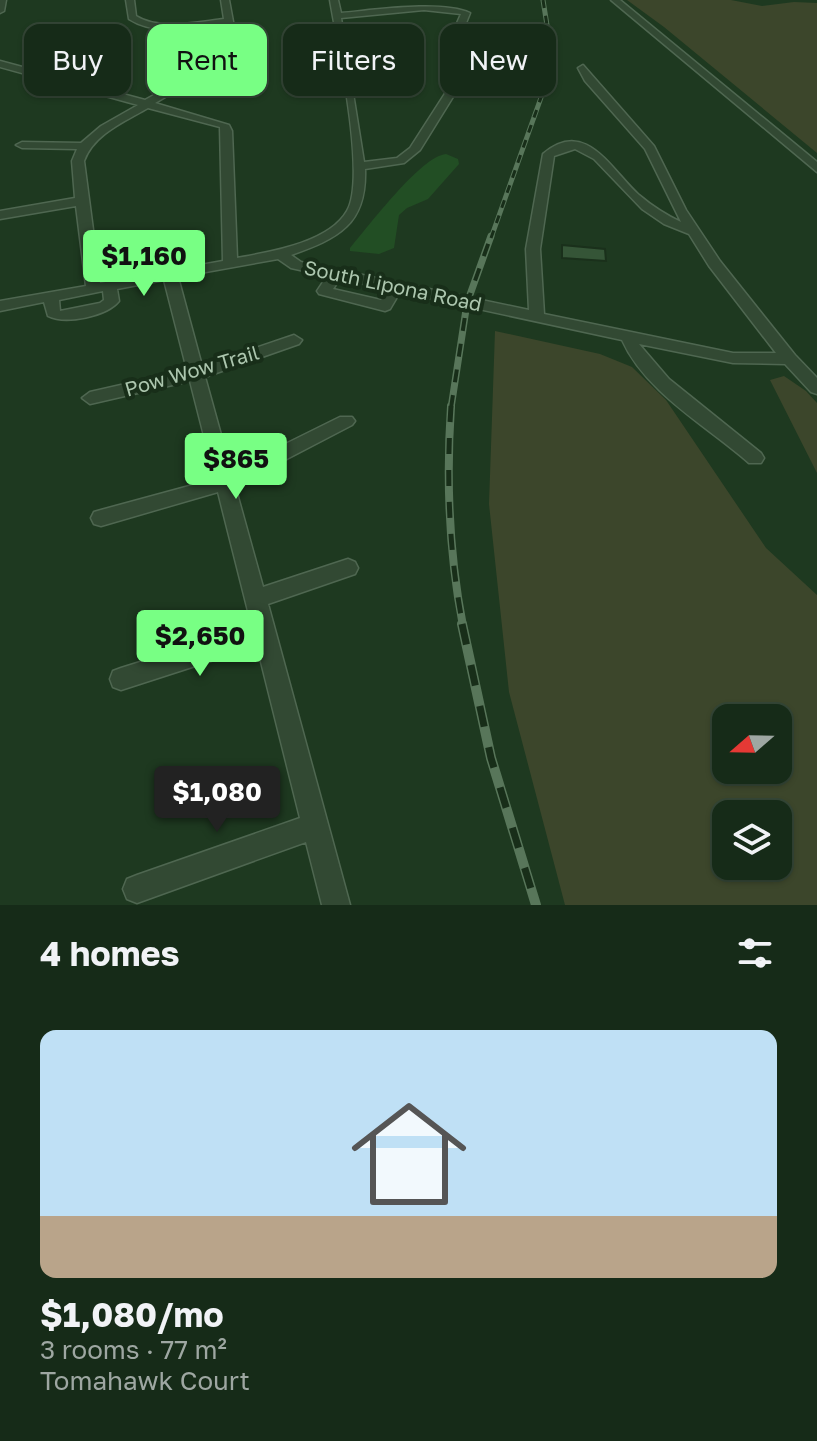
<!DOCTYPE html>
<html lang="en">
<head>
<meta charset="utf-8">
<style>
	:root { --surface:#162b18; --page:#233725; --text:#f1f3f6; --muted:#9ea7a2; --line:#354737; --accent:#78ff84 }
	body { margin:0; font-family:"Golos Text",sans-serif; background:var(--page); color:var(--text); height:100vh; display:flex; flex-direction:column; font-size:30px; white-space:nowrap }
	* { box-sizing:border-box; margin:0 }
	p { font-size:26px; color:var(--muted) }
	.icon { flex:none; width:44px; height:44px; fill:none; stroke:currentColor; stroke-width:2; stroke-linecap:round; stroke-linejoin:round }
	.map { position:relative; height:905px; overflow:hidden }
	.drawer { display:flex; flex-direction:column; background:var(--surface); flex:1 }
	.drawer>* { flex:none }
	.top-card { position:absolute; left:24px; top:24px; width:770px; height:72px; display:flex; gap:16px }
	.needle { width:52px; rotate:250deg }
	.controls { position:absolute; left:712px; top:704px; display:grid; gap:16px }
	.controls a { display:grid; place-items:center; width:80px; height:80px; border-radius:16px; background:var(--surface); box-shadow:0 2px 6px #0004,0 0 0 2px var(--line); font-size:40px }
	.price { position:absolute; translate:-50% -68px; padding:0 18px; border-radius:8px; background:var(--accent); color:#111; font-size:26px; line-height:52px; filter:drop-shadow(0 2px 4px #0008) }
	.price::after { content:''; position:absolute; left:50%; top:48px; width:24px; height:18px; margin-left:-12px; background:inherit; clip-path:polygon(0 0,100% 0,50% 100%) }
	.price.active { background:#222; color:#fff }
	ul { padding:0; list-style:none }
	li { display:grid; align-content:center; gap:16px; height:424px; padding:0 40px }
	li span { display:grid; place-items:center; height:248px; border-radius:16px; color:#555 }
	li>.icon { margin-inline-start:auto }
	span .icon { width:144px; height:144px; fill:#fffc; stroke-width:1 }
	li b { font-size:34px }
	h2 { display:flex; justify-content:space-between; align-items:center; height:96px; padding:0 40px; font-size:34px }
	.chip { padding:0 28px; border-radius:16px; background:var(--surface); box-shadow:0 2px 6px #0004,0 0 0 2px var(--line); font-size:28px; line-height:72px }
	.chip.active { background:var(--accent); color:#111 }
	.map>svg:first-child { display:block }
</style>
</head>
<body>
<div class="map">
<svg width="817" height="905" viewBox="0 0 817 905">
	<rect width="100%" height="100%" fill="#1e3920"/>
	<path fill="#3c462b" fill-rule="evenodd" d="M627,0H731L762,6L794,2L817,3V153L664,27Z
		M495,331L600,354L632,367L666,400L766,548L817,595V905H565L509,692L489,504ZM778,718V770H726V718ZM778,814V866H726V814Z
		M784,376L806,391L817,403V473L770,380Z"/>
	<path fill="#224e24" d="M446,154L458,159L459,164L428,199L407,208L399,215L394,248L379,254L350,251V248C368,227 421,156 446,154Z"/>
	<path fill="#355537" stroke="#1a301b" stroke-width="2" d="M562,245L605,249L606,261L562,258Z"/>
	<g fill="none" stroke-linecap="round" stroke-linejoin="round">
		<g stroke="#4f6751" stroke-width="3">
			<path id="minor" d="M0,0H6L4,11L0,13Z
				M126,0H134L136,16C160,31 197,22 224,19L221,0H229L237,43L231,59L155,103L229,125L232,131L237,258C269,252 329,243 347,211C367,177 337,42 330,0H338L341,13C375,10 441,0 470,13L456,48V92L420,150L404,163L365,169C367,224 339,238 291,255L301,262L529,310L526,249L543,154C586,117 611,170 639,195C652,206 666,215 681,222L645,149L585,81L578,68L583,65L654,146L686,210L720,261L795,355L817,378V394L811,392L785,364L733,363L639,344L669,379L761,453L764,458L761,463H749C707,426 645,392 622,340L400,292L390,309L385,311L319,294L317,291L327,276L291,268L278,259L178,277L202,366L294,335L302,340L299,344L205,377L231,471L340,417H352L355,421L352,425L235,486L263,587L348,559L355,562L358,568L355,574L268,604L350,905H322L306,842L137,903L127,899L123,889L127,879L137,875L300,818L257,646L121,690L113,687L110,679L113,671L121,668L252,627L218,492L101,526L94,524L91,518L94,512L101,510L215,479L190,381L90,404L82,398L90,392L187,370L164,280L117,289L119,301C107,316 66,325 48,316L44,302L0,311V301L86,286L76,206L0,219V211L75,198L72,161L77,149L22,148L16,145L22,142L81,143L101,126L138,105L0,67V61L145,100L224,56L227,43L225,24C194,27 157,37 129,19ZM424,10L461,14L446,48V92L410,148L397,158L364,162L341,18ZM148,108L220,127L223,261L100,283L84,161C94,134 124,122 148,108ZM575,149L594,159L642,209L664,224L689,234L709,266L776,353H733L544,314L540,249L554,156ZM340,279L387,289L381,300L333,289ZM103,291L104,300L100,303L60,311L59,300Z
				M611,0H620L817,162V172Z"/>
		</g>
		<use href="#minor" fill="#324933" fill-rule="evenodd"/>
		<g stroke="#58765a" stroke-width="5">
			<path id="rail-far3" d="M491,238L543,92L550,44L543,0"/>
		</g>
		<g stroke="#58765a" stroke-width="7">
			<path id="rail-far2" d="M451,408L467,303L491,236"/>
		</g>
		<g stroke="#58765a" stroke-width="8">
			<path id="rail-far1" d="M451,406C446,480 449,554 463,626"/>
		</g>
		<g stroke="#58765a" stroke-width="10">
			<path id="rail" d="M462,624L491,758L536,905"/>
		</g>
		<use href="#rail-far3" stroke="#182e19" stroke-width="3" stroke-dasharray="8" stroke-linecap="butt"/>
		<use href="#rail-far2" stroke="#182e19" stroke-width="4" stroke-dasharray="13" stroke-linecap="butt"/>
		<use href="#rail-far1" stroke="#182e19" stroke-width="5" stroke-dasharray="16" stroke-linecap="butt"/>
		<use href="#rail" stroke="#182e19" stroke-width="7" stroke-dasharray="21" stroke-linecap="butt"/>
	</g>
	<g text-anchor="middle" stroke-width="8" stroke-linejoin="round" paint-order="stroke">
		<g font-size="20" fill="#acc6ae" stroke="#182e19">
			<text transform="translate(393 286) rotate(12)" y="7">South Lipona Road</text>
			<text transform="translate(192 371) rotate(-16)" y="7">Pow Wow Trail</text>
		</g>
	</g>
</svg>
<div class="controls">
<a><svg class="needle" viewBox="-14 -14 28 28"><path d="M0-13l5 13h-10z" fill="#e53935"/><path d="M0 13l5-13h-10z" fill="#9ea7a2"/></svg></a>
<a><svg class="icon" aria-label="layers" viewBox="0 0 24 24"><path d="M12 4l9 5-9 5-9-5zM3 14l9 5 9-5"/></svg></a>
</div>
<b class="price" style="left:144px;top:298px">$1,160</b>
<b class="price" style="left:236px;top:501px">$865</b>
<b class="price" style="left:200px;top:678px">$2,650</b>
<b class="price active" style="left:217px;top:834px">$1,080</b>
<div class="top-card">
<a class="chip">Buy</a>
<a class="chip active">Rent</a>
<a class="chip">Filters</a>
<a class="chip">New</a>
</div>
</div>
<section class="drawer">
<h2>4 homes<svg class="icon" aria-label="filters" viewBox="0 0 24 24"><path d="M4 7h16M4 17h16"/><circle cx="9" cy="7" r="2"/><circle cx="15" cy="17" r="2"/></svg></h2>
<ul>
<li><span style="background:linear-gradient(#bfe0f5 75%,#b9a48a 0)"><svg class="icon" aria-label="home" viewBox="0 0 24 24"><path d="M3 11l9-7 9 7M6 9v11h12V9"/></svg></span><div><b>$1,080/mo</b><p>3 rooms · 77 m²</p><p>Tomahawk Court</p></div></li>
</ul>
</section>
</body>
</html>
